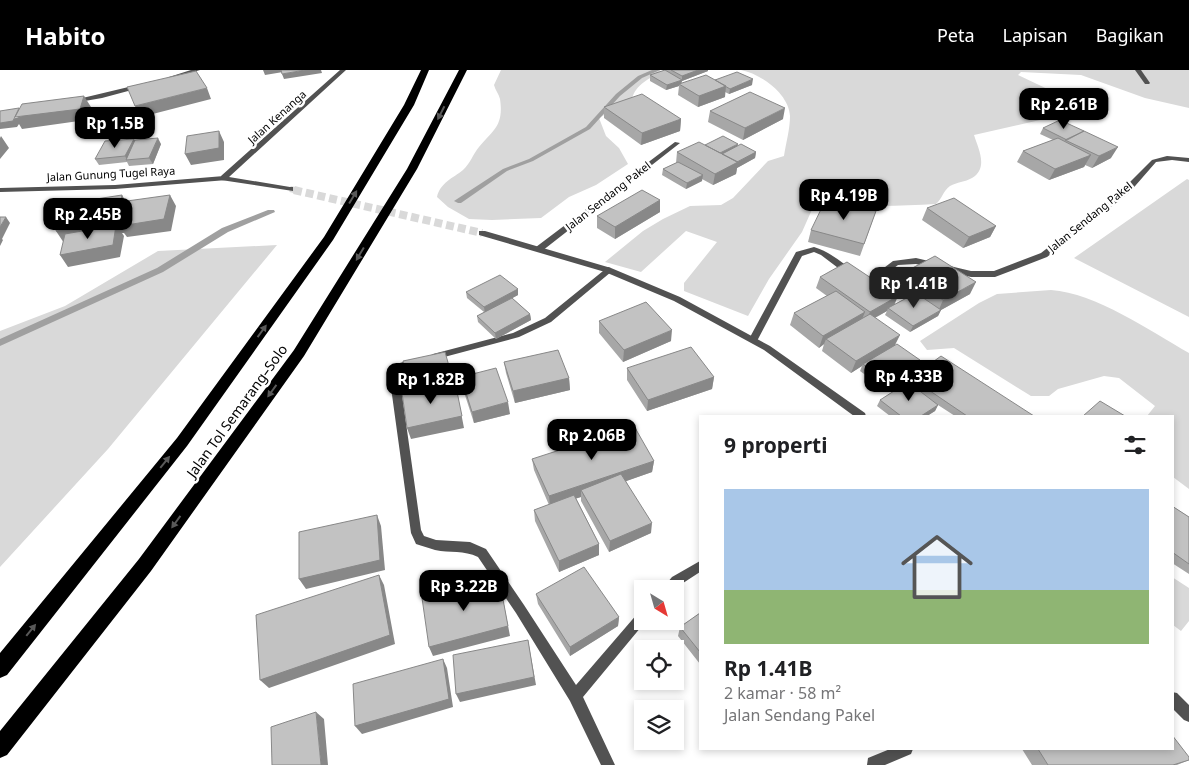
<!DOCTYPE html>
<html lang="id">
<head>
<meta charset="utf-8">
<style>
	:root { --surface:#fff; --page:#f2f2f2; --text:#202124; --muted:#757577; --accent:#000 }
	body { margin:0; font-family:"Noto Sans",sans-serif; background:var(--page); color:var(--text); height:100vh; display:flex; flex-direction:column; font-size:19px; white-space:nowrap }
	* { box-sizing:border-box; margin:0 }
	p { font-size:16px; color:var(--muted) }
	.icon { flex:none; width:28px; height:28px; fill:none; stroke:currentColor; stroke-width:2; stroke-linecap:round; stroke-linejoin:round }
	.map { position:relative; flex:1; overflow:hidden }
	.sheet { position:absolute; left:699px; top:345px; width:475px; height:335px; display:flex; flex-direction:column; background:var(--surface); border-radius:0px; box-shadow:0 2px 8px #0003 }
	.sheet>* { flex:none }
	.needle { width:32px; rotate:143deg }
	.buttons { position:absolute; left:634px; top:510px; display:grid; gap:10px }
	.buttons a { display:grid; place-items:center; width:50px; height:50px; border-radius:0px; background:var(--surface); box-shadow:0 2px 8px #0003; font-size:25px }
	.price { position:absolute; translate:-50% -42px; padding:0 11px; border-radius:10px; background:var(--accent); color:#fff; font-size:16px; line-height:32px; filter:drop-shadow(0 1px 2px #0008) }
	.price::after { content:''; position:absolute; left:50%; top:30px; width:15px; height:11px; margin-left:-8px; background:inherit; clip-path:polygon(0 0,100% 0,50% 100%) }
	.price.selected { background:#222; color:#fff }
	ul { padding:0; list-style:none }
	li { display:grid; align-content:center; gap:10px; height:265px; padding:0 25px }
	li span { display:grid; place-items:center; height:155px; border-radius:0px; color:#555 }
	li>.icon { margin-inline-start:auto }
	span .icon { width:90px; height:90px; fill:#fffc; stroke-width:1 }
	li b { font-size:21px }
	h2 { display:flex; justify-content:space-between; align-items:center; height:60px; padding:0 25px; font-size:21px }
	header { display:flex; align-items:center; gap:30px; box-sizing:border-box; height:70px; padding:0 25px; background:var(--accent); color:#fff }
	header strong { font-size:24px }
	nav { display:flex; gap:28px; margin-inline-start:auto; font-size:18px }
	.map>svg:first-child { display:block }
</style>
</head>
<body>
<header>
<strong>Habito</strong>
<nav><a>Peta</a><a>Lapisan</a><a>Bagikan</a></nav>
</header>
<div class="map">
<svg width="1189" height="695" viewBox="0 0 1189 695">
	<rect width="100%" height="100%" fill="#fff"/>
	<path fill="#d9d9d9" d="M501,0H661C650,10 636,13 632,29L599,48L606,66L619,78L628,94L596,115L569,127L541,148L492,150L469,149L448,137L437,127C440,113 453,108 463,100C470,94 473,84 479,77C493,60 504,56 500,29C499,24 495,20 494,15Z
		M741,0H1189V38L1145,28L1081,5L1021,2L1018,5L1079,34L1040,50L974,65C978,78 989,98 972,108C965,112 957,112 950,116C943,121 942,129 936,134C893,136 854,139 812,128L814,135L802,162L769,209L748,246L684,221V213L717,172L686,161L641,202L605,192L643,161L663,149L690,136L721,135L733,128L768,91L784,86C786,73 790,59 790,46C789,24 761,4 741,0Z
		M1187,109L1189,110V247L1074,188Z
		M277,175L108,379L0,497V261L65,236L158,181Z
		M1051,220C1096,223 1150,261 1189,283V419L1173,407L1172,346H1147L1155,336L1119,308L1104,306L1058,319L1049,326H1031L954,278L927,280L920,271L979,233L997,224Z
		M1172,507L1189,518V551L1181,561L1173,555Z"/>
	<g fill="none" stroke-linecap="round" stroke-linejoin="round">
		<path fill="#a0a0a0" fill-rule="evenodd" d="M652,0H660L642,8L620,26L590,59L533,91L507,101L461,133H458L454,131L503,99L529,89L586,57L616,24L638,6Z
			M268,140H274L275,142L228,162L163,202L0,276V269L157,198L222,158Z"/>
		<path stroke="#d9d9d9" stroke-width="6" stroke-dasharray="6 3" stroke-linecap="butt" d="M290,119L299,121"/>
		<path stroke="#d9d9d9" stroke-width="8" stroke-dasharray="8 4" stroke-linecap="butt" d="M294,120L482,163"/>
		<path fill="#525252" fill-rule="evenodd" d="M1135,0H1141L1150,13L1149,14H1145Z"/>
		<path fill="#525252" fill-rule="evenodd" d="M191,0H200L172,9L169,7Z
			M141,14L143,15V17L102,28L73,33L70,31Z
			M675,72L680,73L542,181H536V177Z
			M1167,86L1189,88V92L1172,90L1156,92L1129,123L1047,187L995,207H971L916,194L898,195L877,211L866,213L854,210L821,185L814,182L802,186L757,271H751L749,269L796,182L814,177C831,182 845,195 860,206L872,207L893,191L916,188L971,201H994L1041,183L1123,119L1152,90Z
			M224,106H227V110L115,119L0,122V118L115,115Z
			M608,197L611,198V202L551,252L519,267L433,290L428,287L433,284L513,263L545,248Z
			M417,288L420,289L422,291L420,293L400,299L399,303L421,460L424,466L436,470L470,472L486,479L524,535L576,615L638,543L642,541V551H646L583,627L615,695H601L570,631L516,543L478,487C464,480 450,483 435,480C429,478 422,476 416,474L411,463L389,303L393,295Z
			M700,491V502L680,515L675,520V519H662L672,507Z
			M890,679H913L911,684L885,695H867L868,688Z"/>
		<path fill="#525252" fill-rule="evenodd" d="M340,0H346L229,107L290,117H293V121L221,110V106Z
			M479,161H485L611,198L680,227L770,276L865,343L866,346H854L764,280L674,231L605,202L479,165Z
			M1172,622L1177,623L1189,635V652L1184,650L1172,638Z"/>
		<path fill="#000" fill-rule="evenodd" d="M421,0H429L414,35L333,170L187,376L7,605L0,608V583L177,368L324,167L404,35Z
			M459,0H467L417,99L304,286L151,501L7,685L0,688V661L139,489L294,280L407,99Z"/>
	</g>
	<path fill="#a7a7a7" d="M665,0H708V1L682,11L681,13L715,10L752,15L729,24L725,22V27L698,37L678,25L679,16L666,20L650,11V5Z
		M604,37L681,49L680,61L641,75L604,48Z
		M710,41L783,49L743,70L708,52Z
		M1043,58L1111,88L1092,98L1085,95L1084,97L1049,110L1017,92L1023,81L1053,70L1040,64Z
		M134,69L135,70L161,74L153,94L129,96L127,92L99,95L95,89Z
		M705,75L738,76L756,82L755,88L737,98L736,104L713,115L702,109V111L686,119L662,105L663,99L676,93L677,82Z
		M660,130V142L615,169L597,158V146Z
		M927,138L996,156L990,167L963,178L922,150Z
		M876,141L860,186L808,172L811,160Z
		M903,203L970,224L941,240L938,246L910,262L885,245L887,241L875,248L895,275L920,290L916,296L882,317L860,301L862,296L851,303L822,281L824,274L819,278L790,255L794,243L827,226L816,218L820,207L898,226L893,235L913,225L898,215Z
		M518,219V225L512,228L530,244L531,250L496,269L478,252L477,246L484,242L467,228L466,222Z
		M599,251L671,271L623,292L599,263Z
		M504,292L569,308L570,320L515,333L506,303Z
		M627,298L714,307L712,319L647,341L627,310Z
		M461,307L510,344L474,353L463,319Z
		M911,308L1034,346H955L938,335L935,341L927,346H890L877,336L880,330L909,313Z
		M532,389L654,391L652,402L626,411L651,463L609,482L581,431V427L576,428L599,474V485L559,502L535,451L534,440L549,435L534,400Z
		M1172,436L1189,447V504L1172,493Z
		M536,524L619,547L618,556L570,586L538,534Z
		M700,543V594L678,566L680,557Z
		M1022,679H1172L1189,690L1177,695H1032Z"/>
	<path fill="#888" d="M263,0H295L265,5Z
		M305,0H321L322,3L284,9L282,4Z
		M698,0H708V1L682,11L681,15L679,14V16L666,20L667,15L682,10V6Z
		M753,9L752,15L729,24L730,19Z
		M726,16L725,27L698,37L699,26Z
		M207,18L211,29L141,47L135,36Z
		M84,26L91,37L86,50L22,59L19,54L17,57L0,59V53Z
		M785,38L783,49L743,70L745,58Z
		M681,49L680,61L641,75L642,63Z
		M219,61L224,72V90L191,95L185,84Z
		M1,66L9,78L0,89V68Z
		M158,68L161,74L153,94L149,88Z
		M134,69L137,75L127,90L125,86Z
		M738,74L737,80L721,88L717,85Z
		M1118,77L1111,88L1092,98L1099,86Z
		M756,82L755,88L737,98L736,104L713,115L715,104Z
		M1091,85L1084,97L1049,110L1055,99Z
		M703,105L702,111L686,119L687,113Z
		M122,125L129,137L170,125L176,136L171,161L127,167L124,163H122L124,166L120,187L68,197L60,185L64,173L56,161Z
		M660,130V142L615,169V157Z
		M6,147L10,153L2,169L3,170L0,176V157Z
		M996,156L990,167L963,178L969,167Z
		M976,212L970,224L941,240L938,246L910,262L913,256L938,242L943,230Z
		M518,219V225L485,243L484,237Z
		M898,226L893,238H888L887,241L865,253L870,242Z
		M865,242L860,254L826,269L824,274L819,278L823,266Z
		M530,244L531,250L496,269L495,263Z
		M672,260L671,271L623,292L624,280Z
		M900,265L894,277L863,294L862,296L851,303L856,291Z
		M920,290L916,296L882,317L885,311Z
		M714,307L712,319L647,341L648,330Z
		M569,308L570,320L515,333L513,321Z
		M453,310L455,321L412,331L409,320Z
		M455,312L464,358L411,369L407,358Z
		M508,332L510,344L474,353L472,342Z
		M938,335L935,341L927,346H921Z
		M654,391L652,402L584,426L581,420V427L550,437L549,426Z
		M377,445L381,456L385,500L306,519L299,509Z
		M652,453L651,463L609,482L610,471Z
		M599,474V485L559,502V491Z
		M379,505L384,515L395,574L269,618L260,610Z
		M499,508L510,566L433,586L429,577Z
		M619,547L618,556L570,586V577Z
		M528,570L536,615L460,632L456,624Z
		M443,589L447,598L453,637L362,664L355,656Z
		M316,642L324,649L328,695H321Z"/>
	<path fill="#c2c2c2" stroke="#888" d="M281,0H305L282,4Z
		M665,0L682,10L667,15L650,5Z
		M671,0H698L682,6Z
		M196,1L207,18L135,36L127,17Z
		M737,2L753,9L730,19L715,10Z
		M706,5L726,16L699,26L679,14Z
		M750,22L785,38L745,58L710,41Z
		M642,24L681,49L642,63L604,37Z
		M84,26L80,39L15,47L22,34Z
		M19,38L13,51L0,53V41Z
		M1060,50L1084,61L1067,70L1043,58Z
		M219,61V78L185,84L187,66Z
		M1084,61L1118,77L1099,86L1065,70Z
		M723,66L738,74L720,83L705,75Z
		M158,68L149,88L126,90L135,70Z
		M1058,68L1091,85L1055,99L1023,81Z
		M134,69L125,86L95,89L105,71Z
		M699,72L738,92L715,104L677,82Z
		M741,74L756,82L737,92L722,84Z
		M678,92L703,105L687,113L663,99Z
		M642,120L660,130L615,157L597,146Z
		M122,125L117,151L56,161L64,134Z
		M170,125L164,149L120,156L127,131Z
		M954,128L996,156L969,167L927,138Z
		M826,129L876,141L864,174L811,160Z
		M0,147H6L0,157Z
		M116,155L113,175L60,185L65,164Z
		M935,186L976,212L943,230L903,203Z
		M847,192L898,226L870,242L820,207Z
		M500,205L518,219L484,237L466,222Z
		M836,221L865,242L823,266L794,243Z
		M916,223L941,240L913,256L888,238Z
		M512,228L530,244L495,263L477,246Z
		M646,232L672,260L624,280L599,251Z
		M870,244L900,265L856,291L826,269Z
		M897,274L920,290L885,311L863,294Z
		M691,277L714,307L648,330L627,298Z
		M558,280L569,308L513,321L504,292Z
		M445,282L453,310L409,320L403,291Z
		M941,286L1034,346H967L911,308Z
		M496,298L508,332L472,342L461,307Z
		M455,312L462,346L407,358L402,323Z
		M908,312L938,335L921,346H901L880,330Z
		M1100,331L1125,346H1083Z
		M634,356L654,391L549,426L532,389Z
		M621,404L652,453L610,471L581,420Z
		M574,425L599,474L559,491L534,440Z
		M1172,436L1189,447V494L1172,482Z
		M377,445L380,490L299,509V462Z
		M584,497L619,547L570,577L536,524Z
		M379,505L390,565L260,610L256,545Z
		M499,508L508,556L429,577L422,528Z
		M700,543V582L680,557Z
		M528,570L534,607L456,624L453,585Z
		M443,589L449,629L355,656L353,614Z
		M316,642L321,695H272L271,657Z
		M1172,665L1189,687V690L1173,695H1048L1038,679H1172Z"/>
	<defs><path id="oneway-solid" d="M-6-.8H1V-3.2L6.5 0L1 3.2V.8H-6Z" transform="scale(1.25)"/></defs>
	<g fill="#595959">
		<use href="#oneway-solid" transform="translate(441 43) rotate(117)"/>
		<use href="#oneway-solid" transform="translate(353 127) rotate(-59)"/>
		<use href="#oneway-solid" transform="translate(360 184) rotate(121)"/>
		<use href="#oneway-solid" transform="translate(262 261) rotate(-54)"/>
		<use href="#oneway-solid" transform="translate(272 321) rotate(126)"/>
		<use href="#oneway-solid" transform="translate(165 392) rotate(-51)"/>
		<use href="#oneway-solid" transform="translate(176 452) rotate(126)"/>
		<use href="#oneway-solid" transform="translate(31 560) rotate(-51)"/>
	</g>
	<g text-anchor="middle" stroke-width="5" stroke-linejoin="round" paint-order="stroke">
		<g font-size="11" fill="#000" stroke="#fff">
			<text transform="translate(277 47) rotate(-42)" y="4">Jalan Kenanga</text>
			<text transform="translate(111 104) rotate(-3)" y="4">Jalan Gunung Tugel Raya</text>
			<text transform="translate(608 126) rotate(-38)" y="4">Jalan Sendang Pakel</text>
			<text transform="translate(1090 147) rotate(-39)" y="4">Jalan Sendang Pakel</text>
		</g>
		<g font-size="14" fill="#000" stroke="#fff">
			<text transform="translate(237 341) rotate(-54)" y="5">Jalan Tol Semarang–Solo</text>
		</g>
	</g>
</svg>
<div class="buttons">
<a><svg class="needle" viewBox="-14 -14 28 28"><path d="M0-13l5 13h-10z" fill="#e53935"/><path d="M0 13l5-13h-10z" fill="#757577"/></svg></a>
<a><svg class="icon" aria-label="locate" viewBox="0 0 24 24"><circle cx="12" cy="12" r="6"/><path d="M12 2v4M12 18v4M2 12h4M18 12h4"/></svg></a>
<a><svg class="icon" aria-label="layers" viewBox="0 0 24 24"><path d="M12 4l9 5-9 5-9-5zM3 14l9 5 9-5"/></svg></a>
</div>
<b class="price" style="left:1064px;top:60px">Rp 2.61B</b>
<b class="price" style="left:115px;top:79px">Rp 1.5B</b>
<b class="price" style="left:844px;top:151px">Rp 4.19B</b>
<b class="price" style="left:88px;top:170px">Rp 2.45B</b>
<b class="price selected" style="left:914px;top:239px">Rp 1.41B</b>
<b class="price" style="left:909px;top:332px">Rp 4.33B</b>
<b class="price" style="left:431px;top:335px">Rp 1.82B</b>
<b class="price" style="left:592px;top:391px">Rp 2.06B</b>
<b class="price" style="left:464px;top:542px">Rp 3.22B</b>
<section class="sheet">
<h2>9 properti<svg class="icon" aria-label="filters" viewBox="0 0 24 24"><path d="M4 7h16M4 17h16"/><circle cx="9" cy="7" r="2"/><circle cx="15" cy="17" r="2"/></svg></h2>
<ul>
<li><span style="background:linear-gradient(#a9c7e8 65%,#8fb573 0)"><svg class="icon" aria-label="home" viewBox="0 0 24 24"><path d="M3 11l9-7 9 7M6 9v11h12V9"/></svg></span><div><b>Rp 1.41B</b><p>2 kamar · 58 m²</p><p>Jalan Sendang Pakel</p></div></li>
</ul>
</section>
</div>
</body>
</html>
